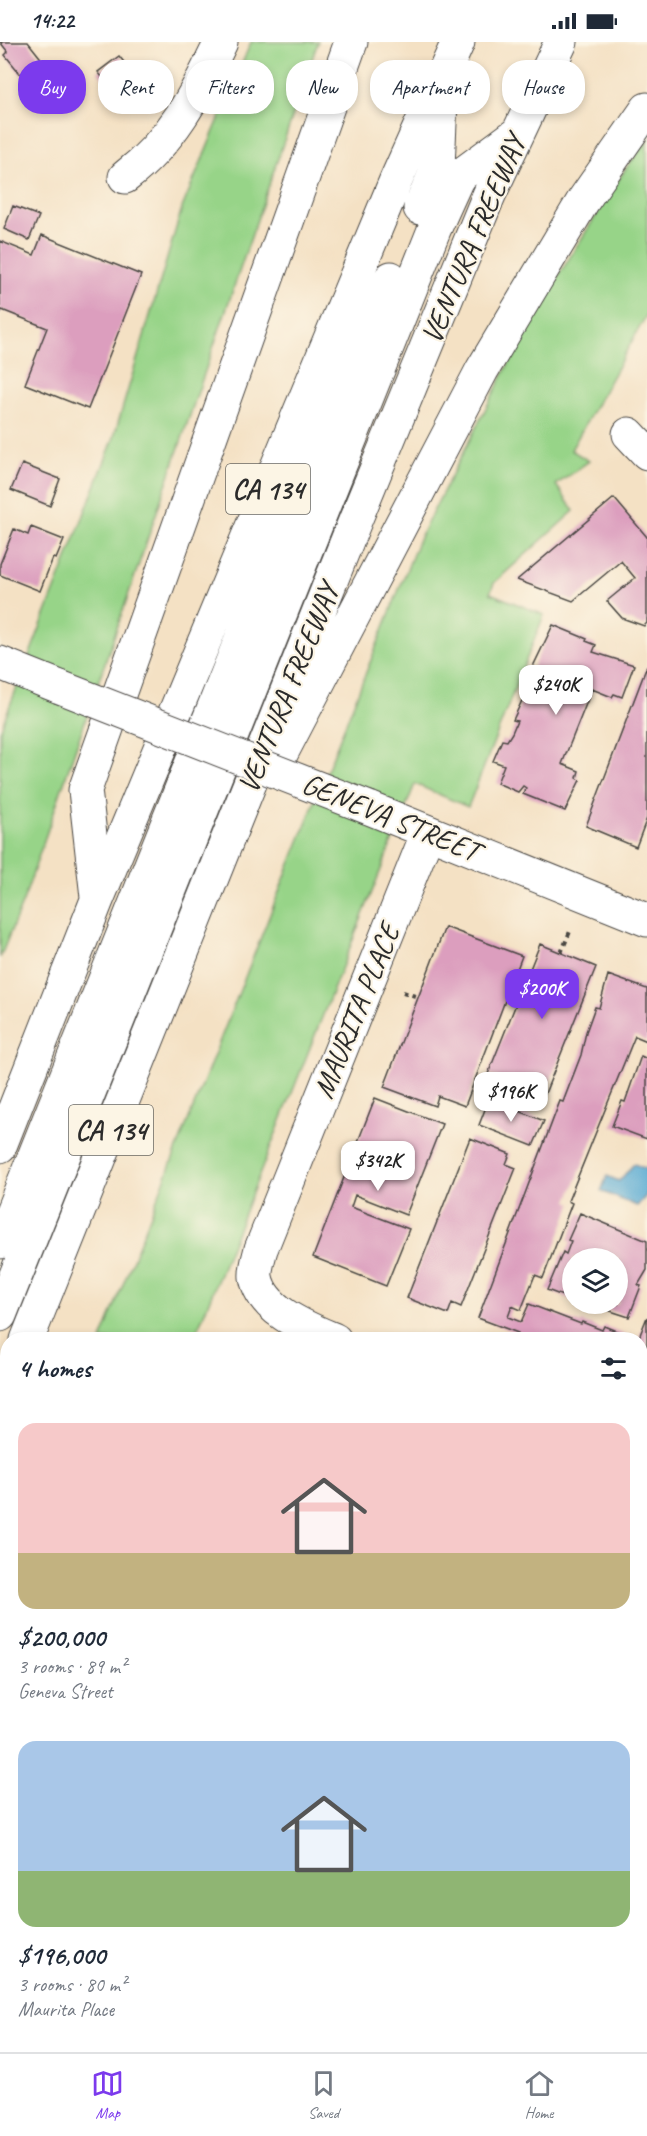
<!DOCTYPE html>
<html lang="en">
<head>
<meta charset="utf-8">
<style>
	:root { --surface:#fff; --page:#f6f6f7; --text:#1f2937; --muted:#747a83; --line:#e0e1e3; --accent:#7c3aed }
	body { margin:0; font-family:Caveat,sans-serif; background:var(--page); color:var(--text); height:100vh; display:flex; flex-direction:column; font-size:22px; white-space:nowrap }
	* { box-sizing:border-box; margin:0 }
	p { font-size:20px; color:var(--muted) }
	.icon { flex:none; width:33px; height:33px; fill:none; stroke:currentColor; stroke-width:2; stroke-linecap:round; stroke-linejoin:round }
	.map { position:relative; flex:1; overflow:hidden }
	.side { position:absolute; left:0px; top:1290px; width:648px; height:720px; display:flex; flex-direction:column; background:var(--surface); border-radius:24px 24px 0 0; box-shadow:0 3px 9px #0003 }
	.side>* { flex:none }
	.guide { position:absolute; left:18px; top:18px; width:612px; height:54px; display:flex; gap:12px }
	.fabs { position:absolute; left:562px; top:1206px; display:grid; gap:12px }
	.fabs a { display:grid; place-items:center; width:66px; height:66px; border-radius:50%; background:var(--surface); box-shadow:0 3px 9px #0003; font-size:30px }
	.price { position:absolute; translate:-50% -51px; padding:0 14px; border-radius:12px; background:#fff; color:#222; font-size:20px; line-height:39px; filter:drop-shadow(0 2px 3px #0008) }
	.price::after { content:''; position:absolute; left:50%; top:36px; width:18px; height:14px; margin-left:-9px; background:inherit; clip-path:polygon(0 0,100% 0,50% 100%) }
	.price.selected { background:var(--accent); color:#fff }
	ul { padding:0; list-style:none }
	li { display:grid; align-content:center; gap:12px; height:318px; padding:0 18px }
	li span { display:grid; place-items:center; height:186px; border-radius:18px; color:#555 }
	li>.icon { margin-inline-start:auto }
	span .icon { width:108px; height:108px; fill:#fffc; stroke-width:1 }
	li b { font-size:26px }
	h2 { display:flex; justify-content:space-between; align-items:center; height:72px; padding:0 18px; font-size:26px }
	.tag { padding:0 21px; border-radius:24px; background:var(--surface); box-shadow:0 3px 9px #0003; font-size:21px; line-height:54px }
	.tag.selected { background:var(--accent); color:#fff }
	.status { display:flex; justify-content:space-between; align-items:center; height:42px; padding:0 30px; background:var(--surface); direction:ltr }
	.status svg { height:16px; fill:currentColor }
	.tabs { display:flex; justify-content:space-around; align-items:center; height:84px; border-top:2px solid var(--line); background:var(--surface); font-size:16px; color:var(--muted) }
	.tabs a { display:grid; justify-items:center; gap:3px }
	.tabs .selected { color:var(--accent) }
	.map>svg:first-child { display:block }
</style>
</head>
<body>
<div class="status"><b>14:22</b><svg viewBox="0 0 49 12"><path d="M0 12V9h3v3zM5 12V6h3v6zM10 12V3h3v9zM15 12V0h3v12zM26 1h20v11H26zM47 4h2v5h-2z"/></svg></div>
<div class="map">
<svg width="647" height="2010" viewBox="0 0 647 2010">
	<rect width="100%" height="100%" fill="#fcf5e5"/>
	<filter id="ink" filterUnits="userSpaceOnUse"><feTurbulence type="fractalNoise" baseFrequency=".0167" numOctaves="2"/><feDisplacementMap in="SourceGraphic" scale="12" xChannelSelector="R" yChannelSelector="G"/><feConvolveMatrix kernelMatrix="1 2 1 2 8 2 1 2 1" color-interpolation-filters="sRGB"/></filter>
	<filter id="wash" filterUnits="userSpaceOnUse"><feTurbulence type="fractalNoise" baseFrequency=".008" numOctaves="4" result="noise"/><feDisplacementMap in="SourceGraphic" scale="24" xChannelSelector="R" yChannelSelector="G"/><feGaussianBlur stdDeviation="1.35" result="paint"/><feColorMatrix in="noise" values="0 0 0 0 0 0 0 0 0 0 0 0 0 0 0 0 0 1.4 0 .05"/><feComposite in="paint" operator="in"/></filter>
	<g filter="url(#wash)">
		<rect width="100%" height="100%" fill="#f4e1c4"/>
		<path fill="#97d488" stroke="#61805a" stroke-width="1.5" d="M251,0H318L24,857L0,916V689L113,398L182,166Z
			M647,98V272L571,408L589,419L556,443L574,469L494,541L490,551L544,573L468,765L415,742L194,1297L101,1298L419,497L533,274L624,129Z
			M7,1530L8,1767L0,1786V1549Z"/>
		<path fill="#59aad3" stroke="#426a7f" stroke-width="1.5" d="M634,1122L647,1127V1153L637,1164L601,1149L607,1134L619,1139Z"/>
		<g id="blocks">
			<path fill="#dc9ebe" d="M0,0H28L43,19L23,35L5,13L8,10Z
				M119,14L136,35L115,51L98,30Z
				M44,22L51,32L39,40L32,32Z
				M13,164L39,174L29,198L4,187Z
				M42,193L141,233L88,367L25,342L47,286L2,268L0,272V199L34,213Z
				M22,422L60,437L50,464L11,448Z
				M614,456L647,495V581L644,584L622,576L607,559L635,536L621,519L573,559L517,538Z
				M31,485L64,498L56,517L53,516L40,549L0,533V522L14,487L28,493Z
				M553,583L587,597L586,599L596,603L593,610L634,623L622,655L614,652L612,655L592,647L562,722L579,729L577,736L580,738L565,769L523,752L526,746L523,744L518,750L497,741L504,723L493,719L502,698L507,699L512,691L517,679L513,678L531,639L527,637Z
				M647,624V776L636,805L586,784Z
				M445,885L522,914L465,1064L438,1054L435,1064L384,1045Z
				M540,902L596,925L544,1054L488,1032Z
				M608,933L647,947V999L635,994L568,1159L572,1161L543,1236L535,1233L521,1268L512,1264L508,1275L521,1280L529,1262L581,1282L582,1280L602,1288L604,1284L638,1298H515L518,1291L478,1276L560,1059L563,1060L581,1013L586,990L595,965L599,966Z
				M641,1014L647,1017V1097L612,1084L622,1059L625,1060Z
				M375,1056L442,1082L406,1173L355,1153L351,1165L409,1187L386,1244L313,1215Z
				M489,1057L544,1079L533,1104L479,1083Z
				M470,1096L510,1112L506,1122L516,1126L461,1265L452,1261L448,1272L407,1256Z
				M580,1171L647,1199V1228L638,1243L641,1244L629,1275L589,1262H618V1216H573V1258L547,1248L563,1210L566,1212L571,1199L568,1198Z
				M647,1275V1352L640,1347V1298H638Z
				M640,1489L647,1492V1553L641,1566Z
				M640,1629L647,1632V1683L644,1682L647,1677L640,1674Z
				M640,1695L647,1697V1743L640,1740Z
				M640,1758L647,1760V1836L641,1853Z
				M21,2002H199L204,2004L201,2010H18Z
				M268,2002L276,2003L334,2002L332,2010H265Z
				M358,2002H412L409,2010H355Z
				M428,2002H539L558,2010H425Z"/>
		</g>
	</g>
	<g filter="url(#ink)">
		<use href="#blocks" fill-opacity="0" stroke="#494642" stroke-width="1.5"/>
		<g fill="none" stroke-linecap="round" stroke-linejoin="round">
			<g stroke="#494642" stroke-width="35">
				<path id="street" d="M125,135C172,99 196,53 221,0
					M629,392L647,411
					M335,1298C307,1286 262,1269 256,1235C255,1227 259,1215 261,1207L428,790
					M640,1420L647,1422
					M0,1928L8,1909
					M640,1965L647,1967"/>
			</g>
			<g stroke="#494642" stroke-width="35">
				<path id="secondary" d="M0,621L60,645
					M369,766L647,878
					M638,2010L647,1987"/>
			</g>
			<g stroke="#494642" stroke-width="35">
				<path id="highway" d="M420,166L438,125L442,37
					M280,714L482,328L583,159L647,67
					M97,855L85,748L351,0
					M0,1104L97,858L396,138L458,0
					M0,1200L304,440L391,236
					M0,1273L434,188L458,135L515,93
					M27,1298L355,479L489,153L561,0
					M0,1366L8,1347"/>
			</g>
			<path stroke="#494642" stroke-width="4" stroke-dasharray="4.5 4.5" stroke-linecap="butt" d="M561,911L571,887
				M403,950L418,955"/>
			<use href="#street" stroke="#fff" stroke-width="33"/>
			<use href="#secondary" stroke="#fff" stroke-width="33"/>
			<use href="#highway" stroke="#fff" stroke-width="33"/>
			<g stroke="#494642" stroke-width="35" stroke-linecap="butt">
				<path id="secondary-bridge" d="M60,645L369,766"/>
			</g>
			<use href="#secondary-bridge" stroke="#fff" stroke-width="33"/>
		</g>
	</g>
	<g text-anchor="middle" stroke-width="4.5" stroke-linejoin="round" paint-order="stroke">
		<g fill="#fcf5e5" stroke="#6a6863" stroke-width="1.5">
			<rect x="226" y="422" width="84" height="50" rx="4.5"/>
			<rect x="69" y="1063" width="84" height="50" rx="4.5"/>
		</g>
		<g font-size="28" font-weight="bold" fill="#2b2b2b">
			<text x="268" y="457">CA 134</text>
			<text x="111" y="1098">CA 134</text>
		</g>
		<g font-size="30" fill="#2b2b2b" stroke="#fcf5e5">
			<text transform="translate(473 197) rotate(-67)" y="10">VENTURA FREEWAY</text>
			<text transform="translate(288 646) rotate(-68)" y="10">VENTURA FREEWAY</text>
			<text transform="translate(391 775) rotate(22)" y="10">GENEVA STREET</text>
			<text transform="translate(356 969) rotate(-68)" y="10">MAURITA PLACE</text>
		</g>
	</g>
</svg>
<div class="fabs">
<a><svg class="icon" aria-label="layers" viewBox="0 0 24 24"><path d="M12 4l9 5-9 5-9-5zM3 14l9 5 9-5"/></svg></a>
</div>
<b class="price" style="left:556px;top:674px">$240K</b>
<b class="price selected" style="left:542px;top:978px">$200K</b>
<b class="price" style="left:511px;top:1081px">$196K</b>
<b class="price" style="left:378px;top:1150px">$342K</b>
<div class="guide">
<a class="tag selected">Buy</a>
<a class="tag">Rent</a>
<a class="tag">Filters</a>
<a class="tag">New</a>
<a class="tag">Apartment</a>
<a class="tag">House</a>
</div>
<section class="side">
<h2>4 homes<svg class="icon" aria-label="filters" viewBox="0 0 24 24"><path d="M4 7h16M4 17h16"/><circle cx="9" cy="7" r="2"/><circle cx="15" cy="17" r="2"/></svg></h2>
<ul>
<li><span style="background:linear-gradient(#f6c9c9 70%,#c2b280 0)"><svg class="icon" aria-label="home" viewBox="0 0 24 24"><path d="M3 11l9-7 9 7M6 9v11h12V9"/></svg></span><div><b>$200,000</b><p>3 rooms · 89 m²</p><p>Geneva Street</p></div></li>
<li><span style="background:linear-gradient(#a9c7e8 70%,#8fb573 0)"><svg class="icon" aria-label="home" viewBox="0 0 24 24"><path d="M3 11l9-7 9 7M6 9v11h12V9"/></svg></span><div><b>$196,000</b><p>3 rooms · 80 m²</p><p>Maurita Place</p></div></li>
</ul>
</section>
</div>
<nav class="tabs">
<a class="selected"><svg class="icon" aria-label="map" viewBox="0 0 24 24"><path d="M3 6l6-2 6 2 6-2v14l-6 2-6-2-6 2zM9 4v14M15 6v14"/></svg>Map</a>
<a><svg class="icon" aria-label="saved" viewBox="0 0 24 24"><path d="M7 4h10v16l-5-4-5 4z"/></svg>Saved</a>
<a><svg class="icon" aria-label="home" viewBox="0 0 24 24"><path d="M3 11l9-7 9 7M6 9v11h12V9"/></svg>Home</a>
</nav>
</body>
</html>
